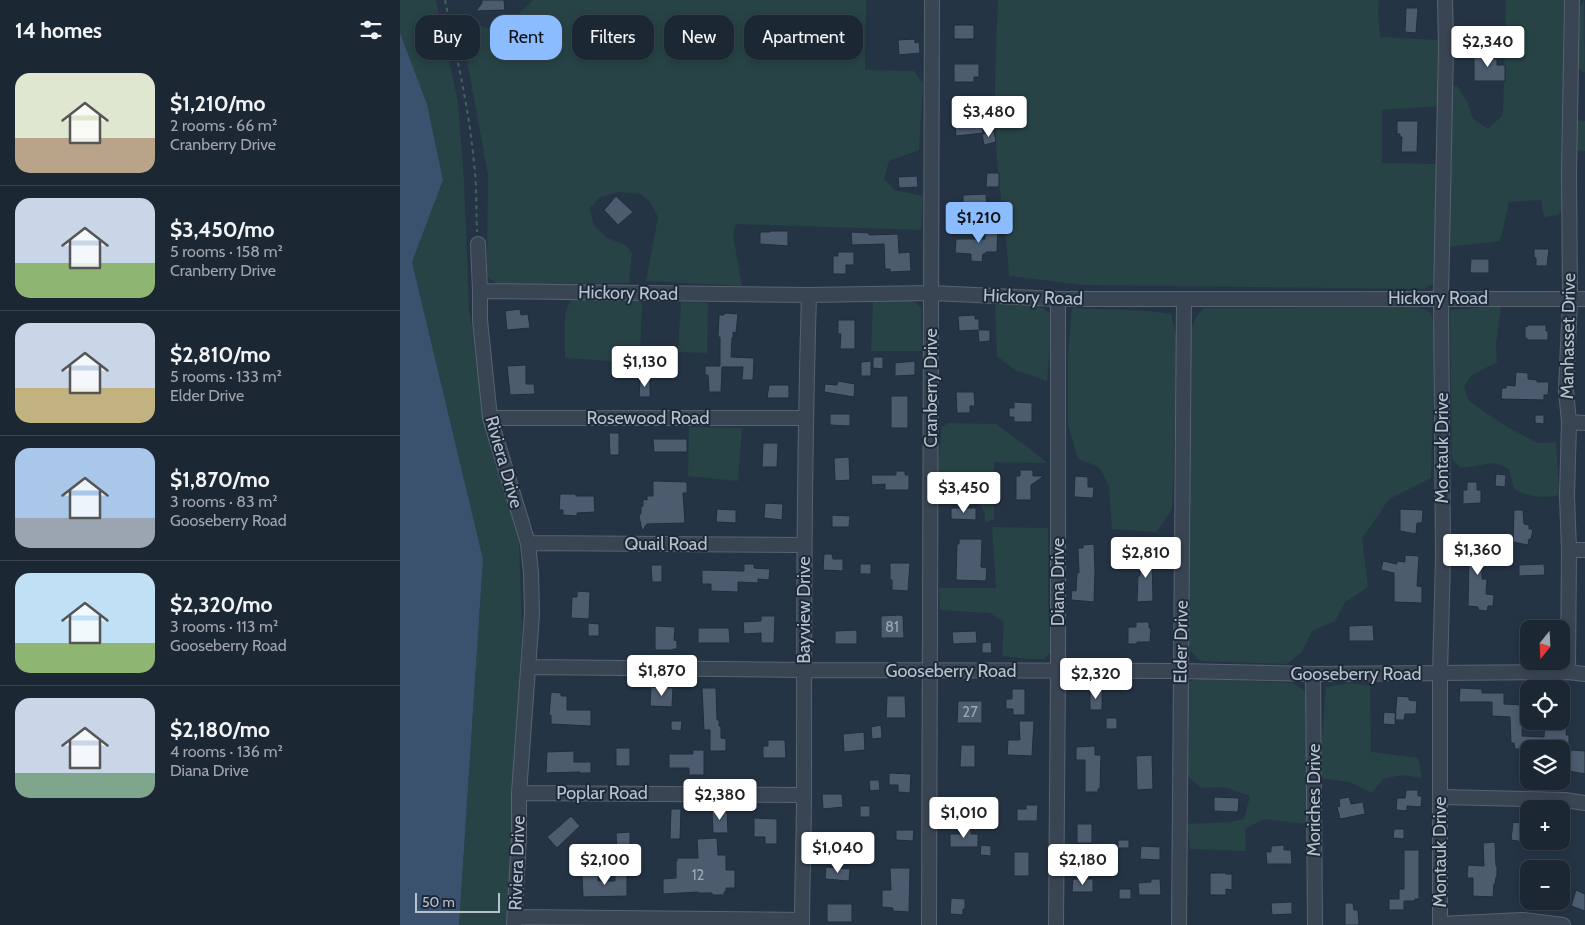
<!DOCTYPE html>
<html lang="en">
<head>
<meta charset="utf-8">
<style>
	:root { --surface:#1c2734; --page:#293340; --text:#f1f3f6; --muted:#a0a5ac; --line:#3a444f; --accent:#8bbcff }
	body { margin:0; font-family:Cabin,sans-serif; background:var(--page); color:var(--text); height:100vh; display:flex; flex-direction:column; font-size:19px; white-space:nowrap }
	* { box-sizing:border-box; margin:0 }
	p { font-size:16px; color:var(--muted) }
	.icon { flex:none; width:28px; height:28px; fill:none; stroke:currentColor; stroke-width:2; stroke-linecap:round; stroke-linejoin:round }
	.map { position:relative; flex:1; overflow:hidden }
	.side { display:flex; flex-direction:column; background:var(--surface); width:400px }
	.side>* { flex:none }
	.guide { position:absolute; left:15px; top:15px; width:475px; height:45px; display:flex; gap:10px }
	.needle { width:32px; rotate:198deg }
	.tools { position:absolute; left:1120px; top:620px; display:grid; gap:10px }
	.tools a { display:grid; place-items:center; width:50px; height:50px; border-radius:10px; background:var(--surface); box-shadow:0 2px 8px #0003,0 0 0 1px var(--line); font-size:25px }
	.scale { position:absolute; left:15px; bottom:12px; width:85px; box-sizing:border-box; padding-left:5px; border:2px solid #b7c1cd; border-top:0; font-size:14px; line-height:18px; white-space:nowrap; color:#b7c1cd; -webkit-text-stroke:4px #1e2a39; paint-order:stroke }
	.price { position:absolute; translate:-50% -42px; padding:0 11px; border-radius:5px; background:#fff; color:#222; font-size:16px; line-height:32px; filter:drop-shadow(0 1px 2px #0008) }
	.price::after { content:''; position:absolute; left:50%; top:30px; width:15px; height:11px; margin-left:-8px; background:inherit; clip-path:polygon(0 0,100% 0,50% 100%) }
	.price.selected { background:var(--accent); color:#111 }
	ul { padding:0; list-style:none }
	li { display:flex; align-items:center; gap:15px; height:125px; padding:0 15px }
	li+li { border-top:1px solid var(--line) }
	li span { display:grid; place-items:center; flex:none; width:140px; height:100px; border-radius:15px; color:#555 }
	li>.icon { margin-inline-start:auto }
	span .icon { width:60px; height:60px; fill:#fffc; stroke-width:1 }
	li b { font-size:21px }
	h2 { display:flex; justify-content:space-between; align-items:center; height:60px; padding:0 15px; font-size:21px }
	.chip { padding:0 18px; border-radius:15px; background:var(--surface); box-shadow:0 2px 8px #0003,0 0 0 1px var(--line); font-size:18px; line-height:45px }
	.chip.selected { background:var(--accent); color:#111 }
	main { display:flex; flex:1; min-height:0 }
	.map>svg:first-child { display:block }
</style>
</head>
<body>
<main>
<section class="side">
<h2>14 homes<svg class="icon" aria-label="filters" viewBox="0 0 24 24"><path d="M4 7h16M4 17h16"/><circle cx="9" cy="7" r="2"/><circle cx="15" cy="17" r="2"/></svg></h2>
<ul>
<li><span style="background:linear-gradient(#dfe7d0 65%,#b9a48a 0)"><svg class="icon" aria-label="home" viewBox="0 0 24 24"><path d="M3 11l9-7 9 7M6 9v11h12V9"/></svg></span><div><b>$1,210/mo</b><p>2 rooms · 66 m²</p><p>Cranberry Drive</p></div></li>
<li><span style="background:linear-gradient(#c9d6e8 65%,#8fb573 0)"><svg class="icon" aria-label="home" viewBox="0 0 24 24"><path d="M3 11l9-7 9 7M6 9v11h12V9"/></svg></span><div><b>$3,450/mo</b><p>5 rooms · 158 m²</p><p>Cranberry Drive</p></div></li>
<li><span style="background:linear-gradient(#c9d6e8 65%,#c2b280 0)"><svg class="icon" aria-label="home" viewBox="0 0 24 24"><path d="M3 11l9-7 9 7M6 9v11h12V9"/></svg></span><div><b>$2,810/mo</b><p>5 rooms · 133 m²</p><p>Elder Drive</p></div></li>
<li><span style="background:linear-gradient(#a9c7e8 70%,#9aa5b1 0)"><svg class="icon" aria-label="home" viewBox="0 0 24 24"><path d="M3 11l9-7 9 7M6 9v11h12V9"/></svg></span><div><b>$1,870/mo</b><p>3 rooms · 83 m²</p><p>Gooseberry Road</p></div></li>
<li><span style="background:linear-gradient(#bfe0f5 70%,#8fb573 0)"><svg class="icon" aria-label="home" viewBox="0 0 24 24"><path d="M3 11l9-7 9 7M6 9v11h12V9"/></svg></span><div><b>$2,320/mo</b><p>3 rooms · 113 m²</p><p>Gooseberry Road</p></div></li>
<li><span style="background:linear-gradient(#c9d6e8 75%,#7fa58c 0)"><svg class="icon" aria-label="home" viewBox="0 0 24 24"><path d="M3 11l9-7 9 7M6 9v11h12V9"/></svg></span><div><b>$2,180/mo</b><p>4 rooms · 136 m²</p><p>Diana Drive</p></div></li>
</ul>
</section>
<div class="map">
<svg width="1185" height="925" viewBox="0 0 1185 925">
	<rect width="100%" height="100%" fill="#253445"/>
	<path fill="#274345" d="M0,0H36L58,102L64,181L69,309L92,442L119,540L122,629L116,737L115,870L108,925H59L83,559L12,262L43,180L27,104L0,33Z
		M133,0H466L465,70L514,71L523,83L519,150L489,161L484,179L494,190L523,196L521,230L336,224L333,235L342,286L246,281L258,217L250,202L241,194L217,192L199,198L190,208L194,226L207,238L226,245L232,253L229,283L98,284L87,277L88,175L60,21L96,30L117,15Z
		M598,0H979L978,11L980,37L1038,40L1037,106L982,110V163L1039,164L1035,283L1023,289L682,285L609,276C607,237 600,197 597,158C593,105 596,52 598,0Z
		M1106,0H1164L1161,211L1158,215L1144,217L1141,200L1109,202L1100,241L1047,247L1051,88L1057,86L1068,104L1073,119L1088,129L1103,115Z
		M1184,0L1185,72H1183L1178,68V11Z
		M1176,120L1185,121V151L1176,150Z
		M171,299L242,300L240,363L165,358V314Z
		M473,301H513L521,307L522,351H471Z
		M595,301L637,305L650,313L653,319L647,381L615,370L597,356Z
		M281,302L308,303L307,353L278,352Z
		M1101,306L1096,344L1097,362L1072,375L1064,386L1068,400L1083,411L1109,428L1138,443L1156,442L1159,495C1142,499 1129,497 1114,489L1109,469L1094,463L1061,468L1052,459L1050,310Z
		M1018,307L1031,313L1035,328L1031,478L989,499L962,539L968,587L945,602L935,621L912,631L902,652L886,664L800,661L790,650L788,552L791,329L797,316L804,308Z
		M672,308L748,311L771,314L778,342L772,509L756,532L712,529L709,486L699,467L678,459L668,424V355Z
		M548,423L596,424L629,448L647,463L594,462V519L585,523C585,518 585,511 582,507C573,493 554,496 540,497L537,477L542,427Z
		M289,427L342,428L338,481L288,476Z
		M592,527L648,528V606L651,652L644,659H630L602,656L604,622L590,613L540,610L539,588H596Z
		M796,678L892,683L905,691L907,824L864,819L845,829L846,851L790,849L787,824L831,822L844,819L850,796L824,787L802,788L787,776L789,737L786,684Z
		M950,683L970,686L971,752L1018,758L1022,778L1002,775L983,779L972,793L949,782L919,778L926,687Z"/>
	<path fill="#3a526e" d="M0,33L27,104L43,180L12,262L83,559L59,925H0Z"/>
	<path fill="#4c5b6e" stroke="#202c3b" d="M82,0H104L105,10L76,11L82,3Z
		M1006,8H1018L1016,33L1005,32Z
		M554,25H574V39H554Z
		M515,39V43L519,42L520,53L499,55L498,40Z
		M1076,53H1093L1094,59H1097V65H1105V81H1074V57Z
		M554,64H579V77H574V82H554Z
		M997,121H1018L1017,152H1001L1002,137H1000V134H997Z
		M582,122L583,133L556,136L555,123Z
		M594,131L596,142L584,145L582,134Z
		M587,173H599V187H586Z
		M517,176L518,187L499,188L498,177Z
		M586,194L587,208L563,209V195Z
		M216,196L233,212L218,225L204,210Z
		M585,224H598L597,252H586L585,254H583L582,262L571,261V254L555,253L556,239H585Z
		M370,231H388V246L360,244V232H370Z
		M451,232L469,233V235L498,234L499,253L510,252L511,271L490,272V269H485L484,244L452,245Z
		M1134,249H1149L1147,266H1136V258H1134Z
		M438,252H454V265H446V274H433V256H438Z
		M1071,259H1089V273H1070Z
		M120,309L121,315L128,314L130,328L107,330L105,311Z
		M325,313L338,314L336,333L333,332V338H332L331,357L354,358L353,380H342L343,367H322L321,392H309L308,375H305V366H320V337H318L319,315H324Z
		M575,315V319H579V330H590V341L579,342L578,330L559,331L558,316Z
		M438,320H455V349H440L441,334H438Z
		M1128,325H1146V331H1148V340H1127V338H1125V327L1128,326Z
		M473,357H483V369L473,368Z
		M471,361V376H461V362Z
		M515,361V375L495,376V363Z
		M126,365V384H134L135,394L110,395L107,366Z
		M1116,372L1128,373V379L1137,380V382H1149L1148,395H1144V400L1101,399L1102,388H1106V385L1115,386Z
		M250,379V397H239L240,380Z
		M438,381L455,384L454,397L424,392L425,384L437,385Z
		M369,385H389V398H367Z
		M556,392H574L575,406H570V413H557Z
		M491,396H508V428H491Z
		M614,402L632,403V422H614V417H609V408H614Z
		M430,414H450V426L430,425Z
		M1135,415H1144V424L1135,423Z
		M209,433H219V455H210Z
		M253,439H287V452H254Z
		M363,443H378L377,467H362Z
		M449,457L450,480L435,481L434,458Z
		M620,470H633V476H644L631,485V500H616V476H620Z
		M496,471H505V475H509V490H485V484L472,485L471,475H496Z
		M1096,474L1106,475L1105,487L1095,486Z
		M675,476L688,477V487H694L693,498L674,497Z
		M253,481L287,482V493H283L285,523L247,524L242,531L239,516L241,513V506H243V499L247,500V496H253Z
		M1067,482H1077V490H1081V503L1063,504V490H1067Z
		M160,494H176V496H194L195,512L177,513V516L163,515V510H159Z
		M365,503L383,504L382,520L364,518Z
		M551,508H576V520L551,519Z
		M317,509L336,510V523L316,522Z
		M1000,509L1023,510L1022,523H1017L1016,534L1000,531Z
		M1114,510H1123L1124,524L1129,525V529H1133L1131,539H1129L1128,545L1113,542Z
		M432,515L450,516L449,527H432Z
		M1068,538H1080V543H1083V545H1089V558H1082V579H1087L1086,594L1094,595L1093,606H1088L1087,611L1078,610V607L1068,606L1069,559H1068Z
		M559,539H582L581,567L587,568L586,581L556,580L557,544H559Z
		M694,544L695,572L694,602L671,600L672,590L676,591L677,573H679L678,548H683V545Z
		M740,553H752L753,601L737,602L738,576H740Z
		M424,554H432L433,559H443V571L423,570Z
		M1005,555L1019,556L1017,586L1022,587V603L994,602V573L981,570L983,561L997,564V561L1005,562Z
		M490,563H510L508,591L492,590V580H490Z
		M344,564H354V568L370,569L369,580L358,579V583L338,582V592L311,591V584H302V570L344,571Z
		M460,564H471V574H460Z
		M1144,564L1145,575L1119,576V565Z
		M251,565H262V582H252Z
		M177,591L190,592L189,619L171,618L172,597H177Z
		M500,615L503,616L504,638H481V616Z
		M361,616H375L374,643H361V633L344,634L343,622L361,621Z
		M736,622H749V628H751L750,642H737V644H728V627H736Z
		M188,623L199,624V636H188Z
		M973,625L974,641H949V626Z
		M255,626L275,627L274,640L277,641V649H273V650H255Z
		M298,628H329L330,643H298Z
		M457,630V644H435V631Z
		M576,631L577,643L553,644L552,632Z
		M591,642L592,653H582V643Z
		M251,687L273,688L272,707L250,706Z
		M302,688H316L317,720H319V726H321V738L326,739V751H310V730H304Z
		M1060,688L1082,689V693H1104V704L1123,705L1122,736L1144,737L1145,721L1167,724L1166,735H1169V749H1115L1114,743H1111L1110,717L1092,716V702H1059Z
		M612,689H625V715H613V709H606V699H612Z
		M690,690H702V710H690Z
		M151,692L161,693V696H167V710H191V726L151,724V715H149Z
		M487,696H505L506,718H486Z
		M997,696L1009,697V700L1017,701L1016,714H1005L1004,720H995Z
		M558,701H582V723H557Z
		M984,712L996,713L995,725L983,724Z
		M706,718H717V729H706Z
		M271,721H282L281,731L271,730Z
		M619,721H634L632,756L607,755L608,740H620Z
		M481,725L482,738L472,739L471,727Z
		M464,732L465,750L444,752L443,734Z
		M368,740H385L386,758H363V746H368Z
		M561,745H575V767H560Z
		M695,746V755H701L700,789H698V792H685V760H676V747Z
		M216,748H230V766H216Z
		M293,750H304V775H289V768H269V754H293Z
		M1171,750L1185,751V774L1169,771Z
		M174,751V762H191V773H180V772L146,773L147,752Z
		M752,755L753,789L737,790L736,756Z
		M489,773L511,774L510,793L498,792V785H489Z
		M469,780H479L480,790L470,791Z
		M1006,790H1018V796H1022L1021,807L1007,806V811L996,810L997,798H1005Z
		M422,794H442L443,807L423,809Z
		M814,797L839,798L838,812L814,811Z
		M949,797L951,804L963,802L965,814L940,819L937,807L940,806L939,799Z
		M626,805H638L637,821H617V809H626Z
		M460,806H470V817H460Z
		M271,809H281L280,839H270Z
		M312,810H327L328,833H313Z
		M171,816L180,826L157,848L147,837Z
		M354,818L377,819V844H365V837H354Z
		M1113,822L1127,824L1124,842L1111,840Z
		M677,824H692V843H677Z
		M571,827V834H578V847H550V834H562V828Z
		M994,829H1004V839L993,838Z
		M496,830H514L513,841L496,840Z
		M230,832V849H217L216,833Z
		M317,838L318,855H326V870H335V888H326V892H324V895H312V893H298V892L263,894V879L276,878V861H277V858H298L297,839Z
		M718,840H729V848H718Z
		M1095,842L1096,866H1097V877H1096L1095,884H1094L1093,897L1073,896V878H1067L1068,865L1084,866L1083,843Z
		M581,845L591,846V856L580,855Z
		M884,845V850H891L892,864H867L866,852H871V846Z
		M741,846L760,847V860L740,859Z
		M1004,850H1019V899H1015V901H1004V910H989V899H999V889H1004Z
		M614,852H629V876H614Z
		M426,867L450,869L449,881L425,879Z
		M490,868H510L509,912L493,911V908L482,907V890H491Z
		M215,873H227V896L183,897L182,874H198V881H215Z
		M810,873H826V874H832V890L826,889V895H810Z
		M673,879H693V892H672Z
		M751,879H760L761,895H739L738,883L751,882Z
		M719,889H731V899H719Z
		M1176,890L1185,894V911L1171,906Z
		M551,898L565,899V909H563V915L550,914Z
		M892,902V914L872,915L871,903Z
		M945,903H953L954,910H958L959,923L958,925H945Z
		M427,904H452V922H427Z"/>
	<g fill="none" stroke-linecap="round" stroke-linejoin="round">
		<g stroke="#586371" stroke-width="16">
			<path id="minor" d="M78,244L80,291V320L90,418L128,543L131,573L132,614L119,793V837L114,925
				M80,291L409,295L532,293L658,299H1185
				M90,418H405
				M1169,422L1185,423
				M128,543L404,545
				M1169,550H1185
				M128,667L403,670L780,671L913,674L1168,672L1185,674
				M1168,672L1169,550L1167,496L1169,422L1166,390L1170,299L1169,174L1172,0
				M913,674L915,925
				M119,793L404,795
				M1041,797L1165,800L1185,803
				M116,917L402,920
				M1040,924L1123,920L1163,925
				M402,925C402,881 404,837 404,793C404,627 404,461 409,295
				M529,925L532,0
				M656,925L658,672V299
				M779,925L784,299
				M1040,925V673L1043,557L1041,298L1046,45L1045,0"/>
		</g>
		<path stroke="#466061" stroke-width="2" stroke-dasharray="4 4" stroke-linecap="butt" d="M45,0C56,54 69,108 74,163C77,186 76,209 77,232"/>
		<use href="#minor" stroke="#3a4554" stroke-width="14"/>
	</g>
	<g text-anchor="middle" stroke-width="4" stroke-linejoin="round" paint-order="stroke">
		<g font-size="15" fill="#9ca8b5">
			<text x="492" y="632">81</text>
			<text x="570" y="717">27</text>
			<text x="298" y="880">12</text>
		</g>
		<g font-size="18" fill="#b7c1cd" stroke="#1e2a39">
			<text transform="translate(228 293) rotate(1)" y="6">Hickory Road</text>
			<text transform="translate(633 297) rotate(2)" y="6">Hickory Road</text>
			<text x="1038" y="304">Hickory Road</text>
			<text transform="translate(1168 336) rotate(-89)" y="6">Manhasset Drive</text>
			<text transform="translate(531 388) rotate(-90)" y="6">Cranberry Drive</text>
			<text x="248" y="424">Rosewood Road</text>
			<text transform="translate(1042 448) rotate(-90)" y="6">Montauk Drive</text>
			<text transform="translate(104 462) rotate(74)" y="6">Riviera Drive</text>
			<text x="266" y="550">Quail Road</text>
			<text transform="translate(658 582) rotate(-90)" y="6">Diana Drive</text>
			<text transform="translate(404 610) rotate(-90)" y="6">Bayview Drive</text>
			<text transform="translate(781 642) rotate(-89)" y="6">Elder Drive</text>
			<text x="551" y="677">Gooseberry Road</text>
			<text x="956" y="680">Gooseberry Road</text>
			<text x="202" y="799">Poplar Road</text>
			<text transform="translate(914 800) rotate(-90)" y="6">Moriches Drive</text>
			<text transform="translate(1040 852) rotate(-90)" y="6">Montauk Drive</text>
			<text transform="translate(117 863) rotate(-88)" y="6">Riviera Drive</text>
		</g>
	</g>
</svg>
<div class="tools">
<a><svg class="needle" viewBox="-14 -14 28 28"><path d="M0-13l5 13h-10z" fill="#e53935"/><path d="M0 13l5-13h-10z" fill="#a0a5ac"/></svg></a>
<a><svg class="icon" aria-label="locate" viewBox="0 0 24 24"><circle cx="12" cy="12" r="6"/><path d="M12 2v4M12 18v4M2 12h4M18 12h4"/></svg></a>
<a><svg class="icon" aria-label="layers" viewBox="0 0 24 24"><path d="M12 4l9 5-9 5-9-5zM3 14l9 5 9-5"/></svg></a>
<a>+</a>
<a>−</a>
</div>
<div class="scale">50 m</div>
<b class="price" style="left:1088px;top:68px">$2,340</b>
<b class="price" style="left:589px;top:138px">$3,480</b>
<b class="price selected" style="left:579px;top:244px">$1,210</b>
<b class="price" style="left:245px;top:388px">$1,130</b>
<b class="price" style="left:564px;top:514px">$3,450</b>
<b class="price" style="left:1078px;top:576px">$1,360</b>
<b class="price" style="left:746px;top:579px">$2,810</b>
<b class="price" style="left:262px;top:697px">$1,870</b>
<b class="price" style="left:696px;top:700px">$2,320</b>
<b class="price" style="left:320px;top:821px">$2,380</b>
<b class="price" style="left:564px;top:839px">$1,010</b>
<b class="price" style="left:438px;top:874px">$1,040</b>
<b class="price" style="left:205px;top:886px">$2,100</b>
<b class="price" style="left:683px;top:886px">$2,180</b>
<div class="guide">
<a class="chip">Buy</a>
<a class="chip selected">Rent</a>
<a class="chip">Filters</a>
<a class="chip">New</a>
<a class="chip">Apartment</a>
</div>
</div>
</main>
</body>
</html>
